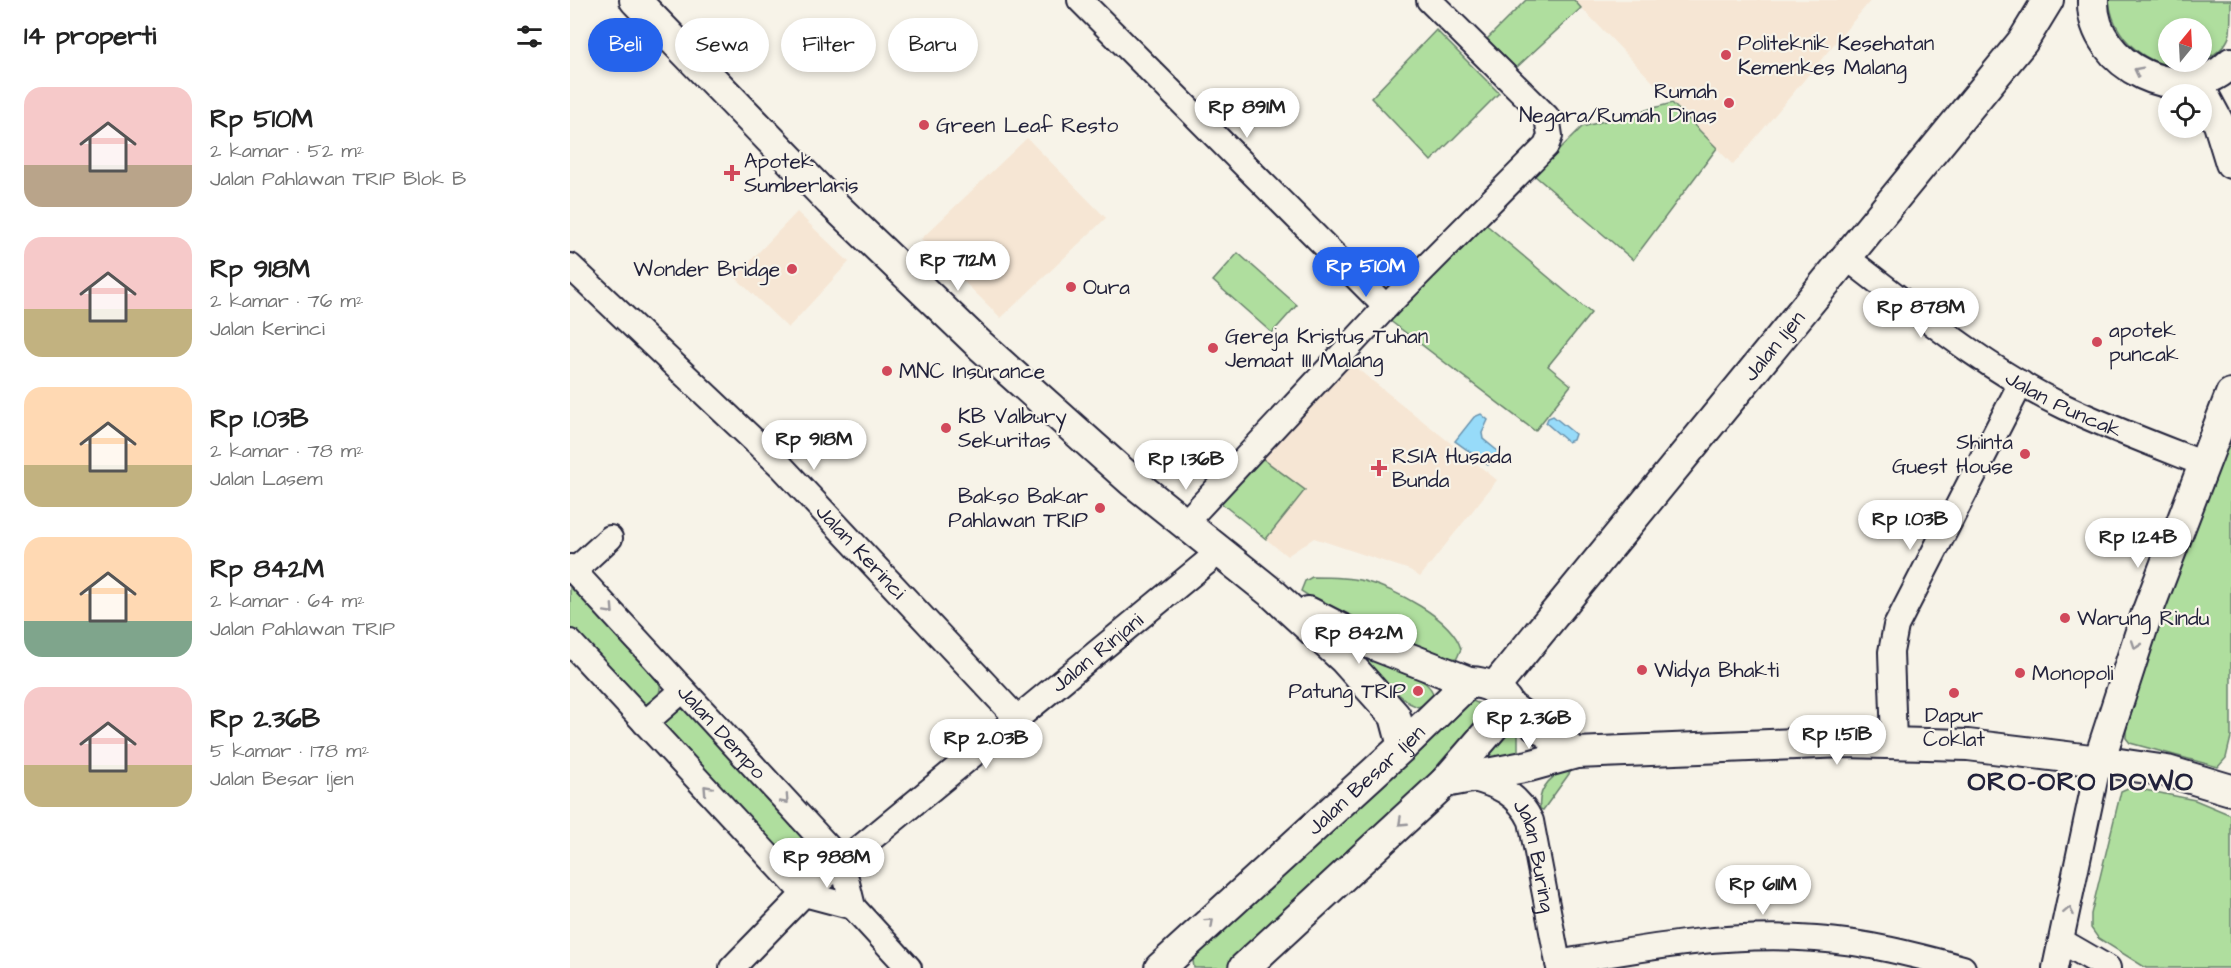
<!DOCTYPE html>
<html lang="id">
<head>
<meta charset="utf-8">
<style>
	:root { --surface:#fff; --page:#f6f6f6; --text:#222; --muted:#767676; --accent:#2563eb }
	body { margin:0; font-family:"Architects Daughter",sans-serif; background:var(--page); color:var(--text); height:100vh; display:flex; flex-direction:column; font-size:22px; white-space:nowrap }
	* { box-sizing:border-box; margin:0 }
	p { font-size:20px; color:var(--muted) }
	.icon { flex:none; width:33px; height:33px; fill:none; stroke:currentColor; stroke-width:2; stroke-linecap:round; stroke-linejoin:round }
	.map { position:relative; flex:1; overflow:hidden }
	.details { display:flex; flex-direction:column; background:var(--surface); width:570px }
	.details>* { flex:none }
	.banner { position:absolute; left:18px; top:18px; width:570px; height:54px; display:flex; gap:12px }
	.needle { width:39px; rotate:18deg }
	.tools { position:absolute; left:1588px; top:18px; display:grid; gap:12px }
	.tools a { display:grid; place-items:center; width:54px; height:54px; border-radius:50%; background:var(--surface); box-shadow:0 3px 9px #0003; font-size:30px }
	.price { position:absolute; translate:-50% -51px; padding:0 14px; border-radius:21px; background:#fff; color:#222; font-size:20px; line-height:39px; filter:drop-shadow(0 2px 3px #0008) }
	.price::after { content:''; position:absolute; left:50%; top:36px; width:18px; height:14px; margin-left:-9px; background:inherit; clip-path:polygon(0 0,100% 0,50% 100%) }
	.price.selected { background:var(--accent); color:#fff }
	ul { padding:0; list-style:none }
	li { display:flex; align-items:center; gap:18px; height:150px; padding:0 24px }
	li span { display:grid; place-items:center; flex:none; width:168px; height:120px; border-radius:18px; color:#555 }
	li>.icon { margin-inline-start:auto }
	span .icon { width:72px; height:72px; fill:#fffc; stroke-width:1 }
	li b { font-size:26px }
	h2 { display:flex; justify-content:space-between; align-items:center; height:72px; padding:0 24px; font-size:26px }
	.tag { padding:0 21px; border-radius:27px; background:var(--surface); box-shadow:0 3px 9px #0003; font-size:21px; line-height:54px }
	.tag.selected { background:var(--accent); color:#fff }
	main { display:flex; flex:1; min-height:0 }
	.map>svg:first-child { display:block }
</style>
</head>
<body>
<main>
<section class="details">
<h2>14 properti<svg class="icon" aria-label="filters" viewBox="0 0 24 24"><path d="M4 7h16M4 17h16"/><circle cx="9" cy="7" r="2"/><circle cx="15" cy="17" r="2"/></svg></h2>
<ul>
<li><span style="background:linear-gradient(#f6c9c9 65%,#b9a48a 0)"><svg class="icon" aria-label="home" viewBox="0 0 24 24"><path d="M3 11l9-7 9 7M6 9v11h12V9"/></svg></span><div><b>Rp 510M</b><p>2 kamar · 52 m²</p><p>Jalan Pahlawan TRIP Blok B</p></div></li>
<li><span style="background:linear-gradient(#f6c9c9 60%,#c2b280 0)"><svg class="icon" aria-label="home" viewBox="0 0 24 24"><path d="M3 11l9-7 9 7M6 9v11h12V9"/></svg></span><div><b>Rp 918M</b><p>2 kamar · 76 m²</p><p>Jalan Kerinci</p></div></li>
<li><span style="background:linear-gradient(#ffd9b3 65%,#c2b280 0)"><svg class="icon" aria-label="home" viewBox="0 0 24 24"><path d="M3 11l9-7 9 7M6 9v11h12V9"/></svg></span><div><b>Rp 1.03B</b><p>2 kamar · 78 m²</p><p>Jalan Lasem</p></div></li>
<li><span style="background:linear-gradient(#ffd9b3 70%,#7fa58c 0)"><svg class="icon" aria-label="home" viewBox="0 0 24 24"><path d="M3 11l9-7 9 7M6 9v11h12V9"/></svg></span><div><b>Rp 842M</b><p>2 kamar · 64 m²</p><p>Jalan Pahlawan TRIP</p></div></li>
<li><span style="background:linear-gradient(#f6c9c9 65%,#c2b280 0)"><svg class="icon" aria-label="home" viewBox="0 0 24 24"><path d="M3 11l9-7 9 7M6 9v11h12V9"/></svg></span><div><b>Rp 2.36B</b><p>5 kamar · 178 m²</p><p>Jalan Besar Ijen</p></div></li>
</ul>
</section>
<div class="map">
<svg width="1661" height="968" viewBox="0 0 1661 968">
	<rect width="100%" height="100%" fill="#f7f3e8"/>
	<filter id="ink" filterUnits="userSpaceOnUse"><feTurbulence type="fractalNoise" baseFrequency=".0167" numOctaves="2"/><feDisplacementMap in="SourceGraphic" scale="12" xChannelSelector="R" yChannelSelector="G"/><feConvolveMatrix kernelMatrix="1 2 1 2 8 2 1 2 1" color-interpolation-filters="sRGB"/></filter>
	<g filter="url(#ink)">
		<path fill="#f6e6d4" d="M1004,0H1301L1163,165Z
			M457,138L536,218L431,318L351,239Z
			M227,212L279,262L218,328L165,277Z
			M780,363L927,480L850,577L840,570L744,538L717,556L696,539L735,490L689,456Z"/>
		<path fill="#afde9e" stroke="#68806c" stroke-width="1.5" fill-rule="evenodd" d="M956,0H1004L1011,8L946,68L917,39Z
			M1539,0H1661C1661,10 1661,23 1660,33C1658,44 1650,51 1640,57C1597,84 1543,47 1539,0ZM1599,28H1632V62H1599Z
			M866,30L929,93L861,161L801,98Z
			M1102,103L1147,148L1063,260L964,175L1012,127Z
			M913,222L1021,313L978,366L1001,385L965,431L819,320Z
			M668,253L727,305L702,333L643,281Z
			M1661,422V737L1656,758L1648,767L1560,743L1556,738V731L1585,635Z
			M689,456L735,490L696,539L651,503Z
			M742,577C759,577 777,577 794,581C823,589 882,617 891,649L887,658L866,659L748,602L731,591L735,581Z
			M0,579L90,678C91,692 90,699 76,704L63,699L0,630Z
			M770,644C789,651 862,675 863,695L856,704L848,707L839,703Z
			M898,699L910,704L916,714L867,779L664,968H624L622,953Z
			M111,709L117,710L238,838C240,851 233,858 221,862L94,727L95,720Z
			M937,726L948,727V759L914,766L912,756Z
			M1004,767L973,810L970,809C967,787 984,772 1004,767Z
			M1560,787L1625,800L1661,815V968H1576L1528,938L1521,928V914L1551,791Z"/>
		<path fill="#97dbf9" stroke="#6891ad" stroke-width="1.5" d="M911,414L918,420L912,433L913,439L929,452L918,465L885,441L904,417Z
			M983,416L1005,434L1003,440L998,442L976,423L978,418Z"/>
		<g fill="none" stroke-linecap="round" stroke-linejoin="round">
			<g stroke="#22223b" stroke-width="28">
				<g id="minor">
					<path d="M510,0L816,307"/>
					<path id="s1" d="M1277,258C1345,310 1418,371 1495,407C1540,428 1588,446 1634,464"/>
					<path id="s2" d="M0,266L212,467L446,717"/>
					<path d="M614,524L816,307L976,146L980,136L977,117L859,0"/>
					<path id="s3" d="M0,567L272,862L283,907L339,968"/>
					<path d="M4,571L40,538"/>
					<path d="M0,642L234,894L283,907"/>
					<path d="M75,723L113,690"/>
					<path d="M1324,742L1321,652L1326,626L1451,383"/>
					<path id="s4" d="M900,778C928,785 948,794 961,821L989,968"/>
					<path d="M1493,942L1538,968"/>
					<path d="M988,963C1074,948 1159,932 1246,939C1296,942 1345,955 1393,968"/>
					<path id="s5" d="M162,968L234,894L649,552"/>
					<path d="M1485,968L1529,761"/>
				</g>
			</g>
			<g stroke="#22223b" stroke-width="34">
				<g id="major">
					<path d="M65,0L260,201L411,346L563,482L703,594L774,659L825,716L833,746"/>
					<path d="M1523,0C1521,66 1613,111 1661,63"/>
					<path d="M1626,81L1649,124L1661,163"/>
					<path d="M738,612L797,642L899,682"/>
					<path id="s6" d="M924,688L1453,41L1478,0"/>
					<path d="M1529,761L1577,613L1661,394"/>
					<path d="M875,782L959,766L1006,753L1275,742L1398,745L1529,761L1597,771L1661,790"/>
					<path id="s7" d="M590,968L833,746L899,682C918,682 931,690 940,707L1006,753"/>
					<path d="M674,968L875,782L940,707"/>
				</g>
			</g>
			<use href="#minor" stroke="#f7f3e8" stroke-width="24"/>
			<use href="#major" stroke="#f7f3e8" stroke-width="30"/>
		</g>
		<defs><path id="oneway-chevron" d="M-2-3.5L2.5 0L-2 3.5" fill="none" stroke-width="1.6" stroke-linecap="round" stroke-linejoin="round" transform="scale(1.5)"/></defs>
		<g stroke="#97959a">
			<use href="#oneway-chevron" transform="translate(1568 71) rotate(-153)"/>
			<use href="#oneway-chevron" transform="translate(40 610) rotate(47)"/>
			<use href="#oneway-chevron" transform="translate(1566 645) rotate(109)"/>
			<use href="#oneway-chevron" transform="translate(137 789) rotate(-133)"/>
			<use href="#oneway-chevron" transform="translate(215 800) rotate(47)"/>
			<use href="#oneway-chevron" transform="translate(832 822) rotate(137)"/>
			<use href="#oneway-chevron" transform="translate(1499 911) rotate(-79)"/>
			<use href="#oneway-chevron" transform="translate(640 922) rotate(-42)"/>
		</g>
	</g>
	<g fill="#d1495b" stroke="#f7f3e8" stroke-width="2">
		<circle cx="1156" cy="55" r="6"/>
		<circle cx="1159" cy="103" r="6"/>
		<circle cx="354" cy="125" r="6"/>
		<path d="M159 164h6v6h6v6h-6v6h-6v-6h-6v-6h6z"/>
		<circle cx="222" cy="269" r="6"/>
		<circle cx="501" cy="287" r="6"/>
		<circle cx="1527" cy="342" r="6"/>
		<circle cx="643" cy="348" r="6"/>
		<circle cx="317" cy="371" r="6"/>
		<circle cx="376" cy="428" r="6"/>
		<circle cx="1455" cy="454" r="6"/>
		<path d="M806 459h6v6h6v6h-6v6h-6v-6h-6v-6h6z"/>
		<circle cx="530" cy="508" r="6"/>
		<circle cx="1495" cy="618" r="6"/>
		<circle cx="1072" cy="670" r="6"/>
		<circle cx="1450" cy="673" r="6"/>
		<circle cx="848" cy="691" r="6"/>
		<circle cx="1384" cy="693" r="6"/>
	</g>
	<g text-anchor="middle" stroke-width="4.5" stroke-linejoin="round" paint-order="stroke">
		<g font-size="21" fill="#22223b" stroke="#f7f3e8" text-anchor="start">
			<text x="1168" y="50">Politeknik Kesehatan<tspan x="1168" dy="24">Kemenkes Malang</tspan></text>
			<text x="1147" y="98" text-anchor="end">Rumah<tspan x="1147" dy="24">Negara/Rumah Dinas</tspan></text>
			<text x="366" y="132">Green Leaf Resto</text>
			<text x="174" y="168">Apotek<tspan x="174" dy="24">Sumberlaris</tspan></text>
			<text x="210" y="276" text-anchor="end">Wonder Bridge</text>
			<text x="513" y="294">Oura</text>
			<text x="1539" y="337">apotek<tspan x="1539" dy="24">puncak</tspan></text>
			<text x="655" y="343">Gereja Kristus Tuhan<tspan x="655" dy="24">Jemaat III Malang</tspan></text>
			<text x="329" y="378">MNC Insurance</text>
			<text x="388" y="423">KB Valbury<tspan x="388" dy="24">Sekuritas</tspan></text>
			<text x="1443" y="449" text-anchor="end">Shinta<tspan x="1443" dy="24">Guest House</tspan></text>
			<text x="822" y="463">RSIA Husada<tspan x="822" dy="24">Bunda</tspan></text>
			<text x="518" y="503" text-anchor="end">Bakso Bakar<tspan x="518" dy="24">Pahlawan TRIP</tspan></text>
			<text x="1507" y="625">Warung Rindu</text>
			<text x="1084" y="677">Widya Bhakti</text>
			<text x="1462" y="680">Monopoli</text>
			<text x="836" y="698" text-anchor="end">Patung TRIP</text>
			<text x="1384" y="722" text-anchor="middle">Dapur<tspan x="1384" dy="24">Coklat</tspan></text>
		</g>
		<g font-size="21" fill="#22223b" stroke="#f7f3e8">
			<text dy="7" stroke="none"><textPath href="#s6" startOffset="442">Jalan Ijen</textPath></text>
			<text dy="7" stroke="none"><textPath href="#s1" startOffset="262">Jalan Puncak</textPath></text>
			<text dy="7" stroke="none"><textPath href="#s2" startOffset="408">Jalan Kerinci</textPath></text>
			<text dy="7" stroke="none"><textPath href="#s5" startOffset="483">Jalan Rinjani</textPath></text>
			<text dy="7" stroke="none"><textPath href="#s3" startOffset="224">Jalan Dempo</textPath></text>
			<text dy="7" stroke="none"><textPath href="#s7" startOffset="279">Jalan Besar Ijen</textPath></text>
			<text dy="7" stroke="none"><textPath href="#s4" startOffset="112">Jalan Buring</textPath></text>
		</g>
		<g font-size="27" font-weight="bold" letter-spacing="1.5" fill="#22223b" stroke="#f7f3e8">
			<text x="1511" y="790">ORO-ORO DOWO</text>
		</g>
	</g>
</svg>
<div class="tools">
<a><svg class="needle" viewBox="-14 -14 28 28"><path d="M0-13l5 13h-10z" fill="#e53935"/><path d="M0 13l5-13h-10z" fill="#767676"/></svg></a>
<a><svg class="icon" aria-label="locate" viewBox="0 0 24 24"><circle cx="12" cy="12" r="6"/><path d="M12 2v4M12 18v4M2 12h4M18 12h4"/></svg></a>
</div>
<b class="price" style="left:677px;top:139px">Rp 891M</b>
<b class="price" style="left:388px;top:292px">Rp 712M</b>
<b class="price selected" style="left:796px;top:298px">Rp 510M</b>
<b class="price" style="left:1351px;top:339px">Rp 878M</b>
<b class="price" style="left:244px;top:471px">Rp 918M</b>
<b class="price" style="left:616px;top:491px">Rp 1.36B</b>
<b class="price" style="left:1340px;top:551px">Rp 1.03B</b>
<b class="price" style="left:1568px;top:569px">Rp 1.24B</b>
<b class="price" style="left:789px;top:665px">Rp 842M</b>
<b class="price" style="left:959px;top:750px">Rp 2.36B</b>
<b class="price" style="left:1267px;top:766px">Rp 1.51B</b>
<b class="price" style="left:416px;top:770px">Rp 2.03B</b>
<b class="price" style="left:257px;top:889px">Rp 988M</b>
<b class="price" style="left:1193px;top:916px">Rp 611M</b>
<div class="banner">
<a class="tag selected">Beli</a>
<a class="tag">Sewa</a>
<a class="tag">Filter</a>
<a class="tag">Baru</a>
</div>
</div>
</main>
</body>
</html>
